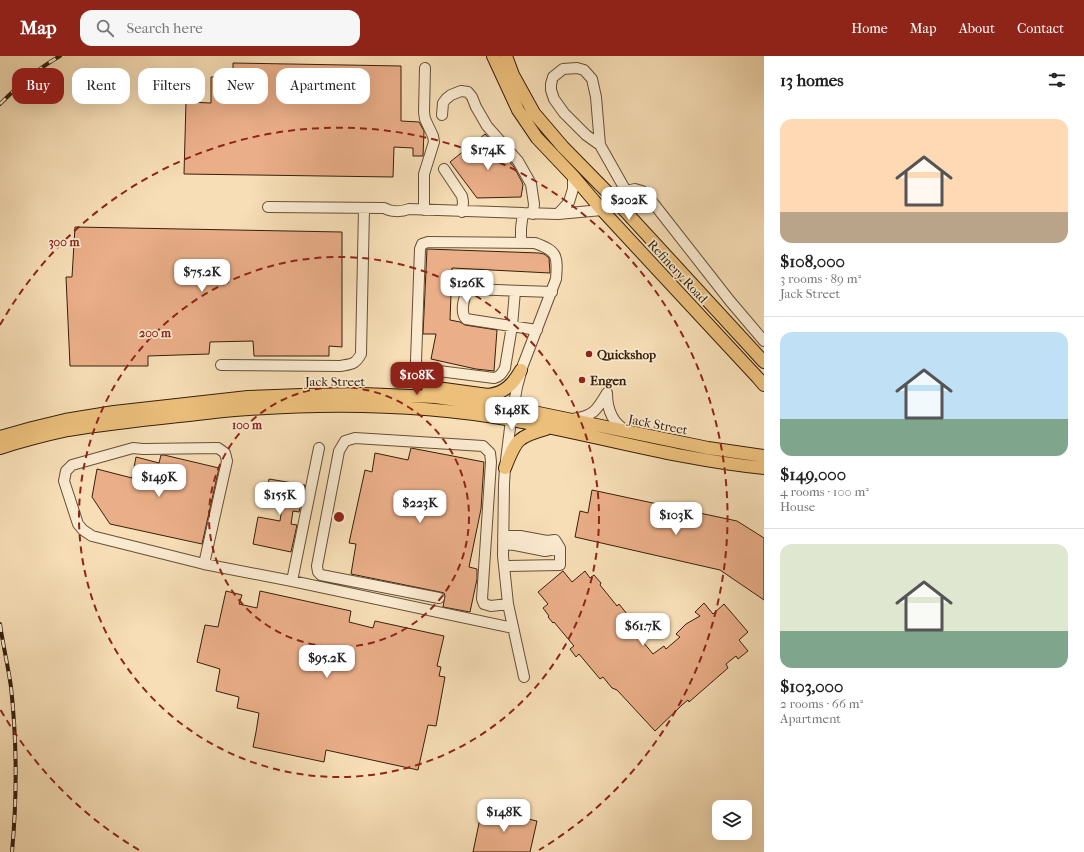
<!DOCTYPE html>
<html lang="en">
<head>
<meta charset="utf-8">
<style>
	:root { --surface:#fff; --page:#f6f6f6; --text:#222; --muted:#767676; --line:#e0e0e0; --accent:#8f2418 }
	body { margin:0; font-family:"IM FELL French Canon",serif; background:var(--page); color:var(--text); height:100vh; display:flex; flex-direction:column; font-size:15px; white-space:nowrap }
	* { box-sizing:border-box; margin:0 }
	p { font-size:13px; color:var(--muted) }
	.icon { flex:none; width:22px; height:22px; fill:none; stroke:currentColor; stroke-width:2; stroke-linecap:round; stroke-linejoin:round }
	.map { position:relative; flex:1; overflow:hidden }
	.details { display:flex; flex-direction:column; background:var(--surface); width:320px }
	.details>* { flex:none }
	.hud { position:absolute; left:12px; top:12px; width:380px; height:36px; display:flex; gap:8px }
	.buttons { position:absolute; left:712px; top:744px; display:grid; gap:8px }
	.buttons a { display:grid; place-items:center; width:40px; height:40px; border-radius:8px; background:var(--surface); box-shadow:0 4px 16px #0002; font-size:20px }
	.price { position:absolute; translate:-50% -34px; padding:0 9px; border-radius:8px; background:#fff; color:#222; font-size:13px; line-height:26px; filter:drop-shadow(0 1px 2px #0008) }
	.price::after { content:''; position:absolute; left:50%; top:24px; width:12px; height:9px; margin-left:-6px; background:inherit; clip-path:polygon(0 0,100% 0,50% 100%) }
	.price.on { background:var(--accent); color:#fff }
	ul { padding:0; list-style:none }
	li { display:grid; align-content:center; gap:8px; height:212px; padding:0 16px }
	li+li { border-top:1px solid var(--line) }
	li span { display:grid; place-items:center; height:124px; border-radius:12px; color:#555 }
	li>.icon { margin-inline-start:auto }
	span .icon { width:72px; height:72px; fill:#fffc; stroke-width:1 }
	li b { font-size:17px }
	h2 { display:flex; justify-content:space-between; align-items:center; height:48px; padding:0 16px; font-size:17px }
	.tag { padding:0 14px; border-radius:12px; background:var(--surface); box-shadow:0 4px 16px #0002; font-size:14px; line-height:36px }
	.tag.on { background:var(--accent); color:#fff }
	header { display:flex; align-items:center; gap:24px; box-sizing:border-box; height:56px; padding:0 20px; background:var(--accent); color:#fff }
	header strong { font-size:19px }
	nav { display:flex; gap:22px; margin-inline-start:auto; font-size:14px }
	.search { width:280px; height:36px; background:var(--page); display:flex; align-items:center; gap:10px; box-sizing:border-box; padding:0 14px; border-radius:12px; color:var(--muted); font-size:15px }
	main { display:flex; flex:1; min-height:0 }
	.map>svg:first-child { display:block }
</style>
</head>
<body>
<header>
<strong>Map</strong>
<div class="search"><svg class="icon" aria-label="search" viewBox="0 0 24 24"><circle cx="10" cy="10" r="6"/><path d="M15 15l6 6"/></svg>Search here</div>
<nav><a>Home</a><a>Map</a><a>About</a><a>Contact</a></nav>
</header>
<main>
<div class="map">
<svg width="764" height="796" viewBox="0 0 764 796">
	<rect width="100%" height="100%" fill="#f7deb6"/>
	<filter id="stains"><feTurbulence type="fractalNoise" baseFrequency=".005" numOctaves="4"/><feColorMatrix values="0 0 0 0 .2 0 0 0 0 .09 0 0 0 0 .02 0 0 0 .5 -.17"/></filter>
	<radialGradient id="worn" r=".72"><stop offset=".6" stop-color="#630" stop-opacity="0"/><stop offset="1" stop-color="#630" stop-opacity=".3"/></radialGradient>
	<path fill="#eaae88" stroke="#36200b" d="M233,7L401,10V65L419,66L424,75L423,100H413V92L394,91L393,121L184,118L186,46L211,47V21H233Z
		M485,78L514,111L522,126L523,129L521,141L477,142L450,106Z
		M75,171L342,176V291L329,290V300H254L253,285L210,286L209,298L148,300V310H70L66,221H72Z
		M427,193L539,197L544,198L549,202L550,217L452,212L450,264L460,266L465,269L497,274L494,315L476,313L431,303L436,278H423Z
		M411,392L484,406L481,453L469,511L477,513V523L470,556L443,551L445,540L444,537L440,536L351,518L356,488L349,487L365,414L372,416L375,397L408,404Z
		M161,399H164L219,412L202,488L110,468L92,441L97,413L132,422L136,401L159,407Z
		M269,423L305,429L299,456L293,455L291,468L297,469L291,496L253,488L258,461L280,465L282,451L264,447Z
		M592,434L737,465L764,482V544L720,514L575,481L580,455L588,457Z
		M563,515L572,526L585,515L590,522L594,519L601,527L600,529L617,550L619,548L627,558L623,562L632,573L635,570L641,578L638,580L653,598L664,590L666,593L680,581L676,578L686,568L700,560L695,556L704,547L713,558L724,548L748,576L739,584L748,595L738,603L736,600L726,608L728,612L689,646L688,644L682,649L655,675L617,634L612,632L603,621L600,623L579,598L576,601L570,593L574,590L554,566L553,567L548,561L549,560L543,552L548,548L538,536Z
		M226,535L242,539L239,548L257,552L260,535L351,555L349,566L373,572L375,565L444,580L437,610L441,611L439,620L445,621L436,670L428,669L418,714L326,694L324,706L253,691L256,676L259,657L237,652L239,641L216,635L220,613L197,606L205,569L218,571Z
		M482,753L537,765L530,796H473Z"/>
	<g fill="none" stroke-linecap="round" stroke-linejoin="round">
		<g stroke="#665036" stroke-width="12">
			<path id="minor" d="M442,59L443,47L446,43L451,39L461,35L468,36L472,41L476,51L487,70L518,105L531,128L534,148L533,158
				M600,89L596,41L592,23L584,14L577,12L563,13L553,21L551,28V34L554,43L564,57L586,79L600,89L626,135
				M444,113L462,140L463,146L462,156
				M268,151L384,152C391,156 401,156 409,153L523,157
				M424,154V118L434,86L433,80L425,63L424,56L425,12
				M558,158L569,146L573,133V120
				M521,187V172L523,157L558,158L602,154L614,143L626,135L635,133L642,135L654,148L730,245L764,285
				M515,235L512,270L505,312C502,317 500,321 494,322L423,313L417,311L416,305L420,193L422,188L428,186L535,187C557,195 558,199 556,223L523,309L517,331L511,364L505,412L504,428L503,500L508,548L524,621
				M537,274L466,263C460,257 464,242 467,234L470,233L552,236
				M221,309L340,310C351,308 355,309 361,298L364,152
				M572,363C593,361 597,354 607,337C607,353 612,367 627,375
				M503,480H520L547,485L555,484L560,492V509L504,510
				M503,488L515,489L545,495L560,492
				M204,508L227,405L225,397L218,392L143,393L133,392L72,409L66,415L64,425L78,468L83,474L92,480L204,508L292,525L513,572
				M292,525L319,392
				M439,542L321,519L318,516L317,510L339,395L345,385L355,382L483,390L490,397L491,406L482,543L484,548L491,550L508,548"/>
		</g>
		<g stroke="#36200b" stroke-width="14">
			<path id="major" d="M493,0L518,54L537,82L573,120L602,154L758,322L764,329
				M506,0L513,19L534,57L563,91L614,143L764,306
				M428,335L444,333L488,339C505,337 513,328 521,314
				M0,381L32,372L65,364L114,356L248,341L302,339L363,338L435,341L514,352L708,392L764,400
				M0,392C22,385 45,379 68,374C105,368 142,364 179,360C203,358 226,354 249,353C335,347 428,349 512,364C596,379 679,404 764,412
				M505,412C516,384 517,381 546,373"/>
		</g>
		<use href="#minor" stroke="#faead0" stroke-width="10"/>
		<use href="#major" stroke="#ecbf7b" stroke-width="12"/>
		<g stroke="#36200b" stroke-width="4">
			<path id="rail" d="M0,48C18,30 37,13 60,0
				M0,568C3,589 8,610 11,631C17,686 17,742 12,796"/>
		</g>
		<use href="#rail" stroke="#faead0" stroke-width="2.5" stroke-dasharray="8" stroke-linecap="butt"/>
	</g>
	<g fill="none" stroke="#8f2418" stroke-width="2" stroke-dasharray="7 5">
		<circle cx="339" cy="461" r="130"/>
		<circle cx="339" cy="461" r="260"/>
		<path d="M139 794A389 389 0 0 1 0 653M0 269A389 389 0 1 1 539 794"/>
	</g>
	<g fill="#8f2418" stroke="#faead0" stroke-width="1.5">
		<circle cx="589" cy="298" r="4"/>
		<circle cx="582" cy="324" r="4"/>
	</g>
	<g text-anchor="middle" stroke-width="3.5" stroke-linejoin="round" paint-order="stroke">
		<g font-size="13" fill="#36200b" stroke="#faead0">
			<text transform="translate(678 215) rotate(47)" y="5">Refinery Road</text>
			<text x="335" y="330">Jack Street</text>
			<text transform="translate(658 368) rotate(11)" y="5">Jack Street</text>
		</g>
		<g font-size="13" font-weight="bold" fill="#36200b" stroke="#faead0" text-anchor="start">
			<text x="597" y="303">Quickshop</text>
			<text x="590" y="329">Engen</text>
		</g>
	</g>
	<circle cx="339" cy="461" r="6" fill="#8f2418" stroke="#faead0" stroke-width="2"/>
	<g font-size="12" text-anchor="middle" font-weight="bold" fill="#8f2418" stroke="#faead0" stroke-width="3.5" stroke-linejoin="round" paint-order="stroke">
		<text x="64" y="190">300 m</text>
		<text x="155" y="281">200 m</text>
		<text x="247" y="373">100 m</text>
	</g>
	<rect width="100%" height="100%" filter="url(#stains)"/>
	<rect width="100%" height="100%" fill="url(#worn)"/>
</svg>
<div class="buttons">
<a><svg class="icon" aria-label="layers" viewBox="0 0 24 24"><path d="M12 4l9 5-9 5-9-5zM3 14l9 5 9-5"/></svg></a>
</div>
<b class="price" style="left:488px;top:115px">$174K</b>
<b class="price" style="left:629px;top:165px">$202K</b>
<b class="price" style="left:202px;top:237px">$75.2K</b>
<b class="price" style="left:467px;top:248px">$126K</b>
<b class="price on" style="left:417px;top:340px">$108K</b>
<b class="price" style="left:512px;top:375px">$148K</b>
<b class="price" style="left:159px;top:442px">$149K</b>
<b class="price" style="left:280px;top:460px">$155K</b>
<b class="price" style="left:420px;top:468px">$223K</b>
<b class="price" style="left:676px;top:480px">$103K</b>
<b class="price" style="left:643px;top:591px">$61.7K</b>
<b class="price" style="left:327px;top:623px">$95.2K</b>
<b class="price" style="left:504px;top:777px">$148K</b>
<div class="hud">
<a class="tag on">Buy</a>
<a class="tag">Rent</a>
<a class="tag">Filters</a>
<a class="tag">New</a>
<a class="tag">Apartment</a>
</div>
</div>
<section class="details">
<h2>13 homes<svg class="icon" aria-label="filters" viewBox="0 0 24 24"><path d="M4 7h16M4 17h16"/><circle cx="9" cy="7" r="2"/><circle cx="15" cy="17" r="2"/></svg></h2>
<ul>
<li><span style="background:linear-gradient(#ffd9b3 75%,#b9a48a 0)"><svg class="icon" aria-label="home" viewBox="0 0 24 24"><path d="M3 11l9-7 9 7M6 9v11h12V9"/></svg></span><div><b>$108,000</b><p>3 rooms · 89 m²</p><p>Jack Street</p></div></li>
<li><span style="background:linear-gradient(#bfe0f5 70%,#7fa58c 0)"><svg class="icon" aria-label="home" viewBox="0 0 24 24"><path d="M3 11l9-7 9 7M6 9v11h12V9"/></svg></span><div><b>$149,000</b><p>4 rooms · 100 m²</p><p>House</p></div></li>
<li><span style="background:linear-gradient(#dfe7d0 70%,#7fa58c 0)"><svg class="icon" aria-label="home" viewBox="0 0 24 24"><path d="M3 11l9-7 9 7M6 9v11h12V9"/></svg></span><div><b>$103,000</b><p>2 rooms · 66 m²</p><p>Apartment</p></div></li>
</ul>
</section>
</main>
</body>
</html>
